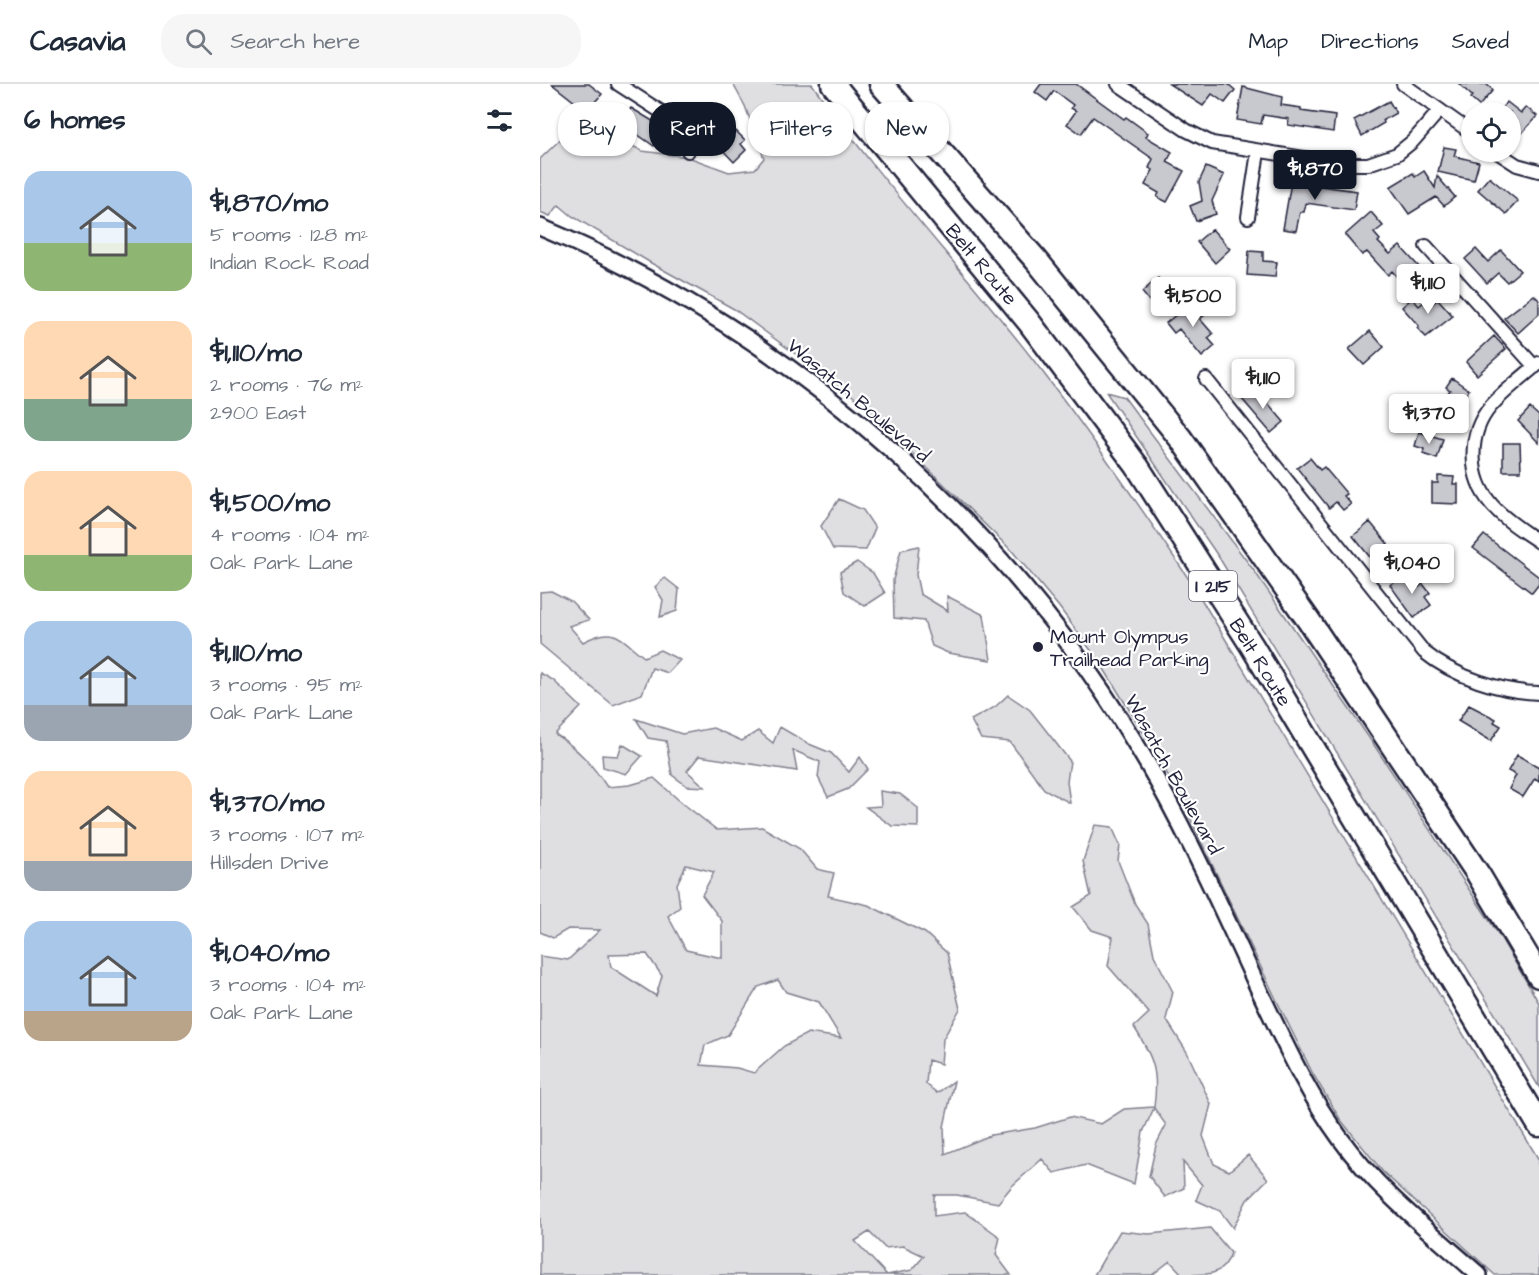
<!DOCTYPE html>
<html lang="en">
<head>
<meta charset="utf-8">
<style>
	:root { --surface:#fff; --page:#f6f6f7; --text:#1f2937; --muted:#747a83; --line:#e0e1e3; --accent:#111827 }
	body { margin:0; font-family:"Architects Daughter",sans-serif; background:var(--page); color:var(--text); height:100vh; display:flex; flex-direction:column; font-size:22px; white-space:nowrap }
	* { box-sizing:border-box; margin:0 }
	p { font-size:20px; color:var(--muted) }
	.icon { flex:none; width:33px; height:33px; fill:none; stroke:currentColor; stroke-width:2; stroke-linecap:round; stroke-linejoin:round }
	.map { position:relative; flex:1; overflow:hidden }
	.details { display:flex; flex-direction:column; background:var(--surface); width:540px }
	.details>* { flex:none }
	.banner { position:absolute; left:18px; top:18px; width:570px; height:54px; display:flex; gap:12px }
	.tools { position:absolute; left:921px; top:18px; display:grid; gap:12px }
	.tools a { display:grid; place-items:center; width:60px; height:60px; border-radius:50%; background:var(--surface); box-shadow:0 2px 4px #0004; font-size:30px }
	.price { position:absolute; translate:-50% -51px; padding:0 14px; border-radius:6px; background:#fff; color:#222; font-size:20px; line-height:39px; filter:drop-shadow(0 2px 3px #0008) }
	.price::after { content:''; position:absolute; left:50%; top:36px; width:18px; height:14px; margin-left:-9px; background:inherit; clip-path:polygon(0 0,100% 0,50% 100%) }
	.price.active { background:var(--accent); color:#fff }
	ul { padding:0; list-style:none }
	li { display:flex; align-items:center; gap:18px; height:150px; padding:0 24px }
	li span { display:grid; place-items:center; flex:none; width:168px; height:120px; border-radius:18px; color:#555 }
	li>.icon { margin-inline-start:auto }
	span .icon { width:72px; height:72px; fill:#fffc; stroke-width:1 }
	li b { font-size:26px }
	h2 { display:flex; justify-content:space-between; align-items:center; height:72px; padding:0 24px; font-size:26px }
	.pill { padding:0 21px; border-radius:24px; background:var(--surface); box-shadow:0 2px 4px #0004; font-size:21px; line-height:54px }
	.pill.active { background:var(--accent); color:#fff }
	header { display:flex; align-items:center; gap:36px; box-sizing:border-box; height:84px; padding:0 30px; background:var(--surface); border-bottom:2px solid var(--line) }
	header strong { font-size:28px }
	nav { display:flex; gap:33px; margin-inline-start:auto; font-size:21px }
	.search { width:420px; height:54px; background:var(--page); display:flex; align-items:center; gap:15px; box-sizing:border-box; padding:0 21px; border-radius:24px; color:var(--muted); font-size:22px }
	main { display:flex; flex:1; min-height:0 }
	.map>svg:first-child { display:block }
</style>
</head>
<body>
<header>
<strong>Casavia</strong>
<div class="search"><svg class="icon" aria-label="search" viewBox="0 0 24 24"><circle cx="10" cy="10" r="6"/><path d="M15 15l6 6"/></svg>Search here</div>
<nav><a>Map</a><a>Directions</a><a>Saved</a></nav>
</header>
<main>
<section class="details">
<h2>6 homes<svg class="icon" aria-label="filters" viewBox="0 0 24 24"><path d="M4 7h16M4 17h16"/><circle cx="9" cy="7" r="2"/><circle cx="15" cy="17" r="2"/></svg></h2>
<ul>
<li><span style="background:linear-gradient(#a9c7e8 60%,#8fb573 0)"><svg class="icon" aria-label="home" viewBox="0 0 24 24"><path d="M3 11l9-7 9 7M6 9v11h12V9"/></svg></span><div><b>$1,870/mo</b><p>5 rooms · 128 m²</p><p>Indian Rock Road</p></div></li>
<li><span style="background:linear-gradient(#ffd9b3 65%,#7fa58c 0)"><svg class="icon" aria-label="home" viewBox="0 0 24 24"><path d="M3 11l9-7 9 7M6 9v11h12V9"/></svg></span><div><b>$1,110/mo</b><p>2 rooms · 76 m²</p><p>2900 East</p></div></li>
<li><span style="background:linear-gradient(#ffd9b3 70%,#8fb573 0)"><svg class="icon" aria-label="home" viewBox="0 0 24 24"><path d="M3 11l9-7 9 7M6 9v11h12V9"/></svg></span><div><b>$1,500/mo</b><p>4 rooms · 104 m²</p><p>Oak Park Lane</p></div></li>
<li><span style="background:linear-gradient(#a9c7e8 70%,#9aa5b1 0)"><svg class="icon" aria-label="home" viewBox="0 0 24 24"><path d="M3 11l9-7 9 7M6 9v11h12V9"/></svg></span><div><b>$1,110/mo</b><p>3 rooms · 95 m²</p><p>Oak Park Lane</p></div></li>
<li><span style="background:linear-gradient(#ffd9b3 75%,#9aa5b1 0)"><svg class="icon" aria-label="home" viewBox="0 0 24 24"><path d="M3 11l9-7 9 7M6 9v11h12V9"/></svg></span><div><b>$1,370/mo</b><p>3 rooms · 107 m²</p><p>Hillsden Drive</p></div></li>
<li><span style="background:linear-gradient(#a9c7e8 75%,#b9a48a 0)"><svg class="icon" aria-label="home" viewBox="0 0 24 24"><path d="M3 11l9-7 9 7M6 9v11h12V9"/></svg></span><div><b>$1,040/mo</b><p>3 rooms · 104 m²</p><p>Oak Park Lane</p></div></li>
</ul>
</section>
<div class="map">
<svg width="999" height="1191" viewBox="0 0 999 1191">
	<rect width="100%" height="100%" fill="#fff"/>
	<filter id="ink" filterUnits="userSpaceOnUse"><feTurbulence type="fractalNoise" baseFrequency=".0167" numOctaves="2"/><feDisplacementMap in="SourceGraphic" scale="12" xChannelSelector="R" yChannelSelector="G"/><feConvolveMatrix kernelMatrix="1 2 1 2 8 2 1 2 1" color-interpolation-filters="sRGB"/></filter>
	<g filter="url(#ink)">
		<path fill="#dfdfe2" stroke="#80808e" stroke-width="1.5" fill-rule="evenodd" d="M193,0H272C339,95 419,181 491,273C549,347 602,425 654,503L999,1076V1191H955L843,1088L800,1035L773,990L737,917L642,717L617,671L561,580L519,523L473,468L317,315L194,225L111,179L32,132L19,121L10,132L0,128V75L29,47L62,46L102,67L148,73L189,88L215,85L224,74L205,22Z
			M566,308L584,313L715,488L836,664L959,851L999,919V1003L680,475Z
			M299,415L323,426L335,444L326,466L293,465L281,442Z
			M379,462L376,491L380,510L408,527L407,512L444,531L451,576L408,569L392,562L384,537L354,534L353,496L361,466Z
			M317,478L333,489L345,509L325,522L304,508L300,488Z
			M125,494L139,505L137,527L120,533L123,516L115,503Z
			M11,507L31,517L49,536L29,542L43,558C75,541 78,553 104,573L120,566L140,576L128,589L112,584L102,610L73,621L0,560V508Z
			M0,589L13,596L41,623L15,650C38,665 52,680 67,703L90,701L114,694L141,718L177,746L222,743L260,765L277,785L294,789L288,812L328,821L385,849L407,869L420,925L403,955L401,980L388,976L386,1000L397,1009L414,997L404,1043L405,1070L451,1051L495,1044L530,1033L561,1040L584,1025L614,1023C619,987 613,973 594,943L609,929L568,882L573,853L552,846L533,823L551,812L543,777L555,741L572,743L580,761L578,777L595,820L608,840L614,871L633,908L626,935L647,968L671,1020L663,1052L674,1080L689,1087L708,1071L728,1095L707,1116L693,1144L680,1127L656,1116L662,1101L643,1078L644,1104L625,1113L609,1092L616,1061L626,1041L614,1024L603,1048L594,1100L546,1081L514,1089L502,1075L472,1102L458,1119L417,1111H394V1132L425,1128L460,1153L456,1171L471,1191H347L372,1186L384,1172L363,1162L345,1164L329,1148L315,1157L347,1191H0V872L28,876L60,846L28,845L13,854L0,848ZM146,781L174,788L162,811L182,837V874L146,866L128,832L140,823L137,800ZM107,870L122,892L116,912L71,883L69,871ZM238,896L246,908L279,918L301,954L268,949L244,962L214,989L197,984L161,981L165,961L188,951L218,903Z
			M468,611L490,626L530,677L527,698L530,719L504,705L470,658L441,655L431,636L455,623Z
			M96,635L142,650L173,644L202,657L218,647L233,659L240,643L269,660L291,669L309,688L320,673L328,685L308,705L288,713L278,693L280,678L253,666L257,687L159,672L147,687L165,703L147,702L132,691L126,657L108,654Z
			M82,660L102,672L86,690L63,683L62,671L78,672Z
			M340,707L360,710L378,724V743L352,742L326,723L341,722Z
			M670,1144L691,1169C684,1191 670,1191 643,1191L630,1177L612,1191H554L580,1147L609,1150Z"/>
		<path fill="#c8c8cf" stroke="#22223b" stroke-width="1.5" d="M12,0H49L62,10L53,20L51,18L45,26Z
			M501,0H536L584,35L586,33L608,49L606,53L632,68L627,78L644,87L627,118L617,113L619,109L605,101L613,86L609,84L613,75L553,33L541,50L527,40L536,27L531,24L533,21L514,7L507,17L495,8Z
			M629,0H688L695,6L685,19L672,10L663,22Z
			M919,0H946L953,6L939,22L930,14L932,12Z
			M703,3L742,13L741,21L761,24V27L795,32L793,48L748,41L749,35L723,31L721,40L697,36Z
			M849,17L856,29L843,36L844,39L822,52L814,36Z
			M967,18L981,29L986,23L997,32L982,49L970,40V28H958Z
			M91,24L126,45L114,62L81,39Z
			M175,39L183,47L186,45L191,51L196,47L205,56L201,60L206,66L194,78L175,58L172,61L162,51Z
			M904,63L916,65L914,72L939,78L934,96L898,88Z
			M666,83L684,91L672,117L676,130L656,137L650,122L662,117L659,98Z
			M884,87L895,104L897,92L915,113L904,122L896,113L869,130L850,103L873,89L875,93Z
			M949,93L978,117L966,130L938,106Z
			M751,98L817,107L814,126L766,119L764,128H760L756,147L743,145Z
			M831,128L843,142L834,149L840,156L838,158L850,170L860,162L879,183L862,199L852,187L848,191L827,168L822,171L805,151Z
			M672,145L690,165L675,179L657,158Z
			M936,165L948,178L961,166L980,187L967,198L958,189L947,199L925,175Z
			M709,167L723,168V177L737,178L735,193L707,191Z
			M618,194L627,204L610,218L602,208Z
			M994,211L999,216V230L978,249L964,234Z
			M872,214L879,222L888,214L893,219L898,215L913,232L886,253L877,244L879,242L862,223Z
			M654,216L666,230L660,235L673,250L668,254L675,262L662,273L639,245L634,249L626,239Z
			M830,247L844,263L824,281L809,265Z
			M954,252L966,265L937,291L926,278Z
			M912,294L929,306L914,328L901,319L910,306L906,303Z
			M715,304L744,338L731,349L702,315Z
			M990,324L999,332V359L978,337Z
			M879,348L903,355L897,375L883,370L884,365L875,362Z
			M963,359H980L981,387H963Z
			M770,374L780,386L784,383L807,410L804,412L811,420L803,426L796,418L789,424L757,384Z
			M898,392L914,393L913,400H918V420L892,419V399H898Z
			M830,438L848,460L844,464L854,476L841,487L813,452Z
			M944,451L999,493V500L992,509L933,464Z
			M867,488L879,503L883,500L890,509L885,513L891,521L874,534L850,501Z
			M929,621L956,635L954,638L961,642L951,657L918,637Z
			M977,671L999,683V697L995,694L983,713L969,705L976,691L968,687Z"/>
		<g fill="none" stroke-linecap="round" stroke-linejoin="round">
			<g stroke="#22223b" stroke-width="16">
				<path id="minor" d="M78,0L140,40L144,47L148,67
					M578,0L646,46L672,59L801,80H828L857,70L873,57L900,26
					M863,0L932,49
					M957,68L977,81L999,87
					M708,133L718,68
					M886,162L995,283
					M999,279C983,293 965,306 951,322C927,350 928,394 952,421C965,436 983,447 999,458
					M666,295L884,568C913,592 961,608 999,609"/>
			</g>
			<g stroke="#22223b" stroke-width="20">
				<path id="tertiary" d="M0,143C258,252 478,449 615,693C654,763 687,836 720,908C744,958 767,1009 800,1054C838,1107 891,1148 939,1191"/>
			</g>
			<g stroke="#22223b" stroke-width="27">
				<path id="motorway" d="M293,0L489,238L597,382L712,562L999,1041
					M341,0L497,177L641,355L769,537L938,790L999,892"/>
			</g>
			<use href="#minor" stroke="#fff" stroke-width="12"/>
			<use href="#tertiary" stroke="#fff" stroke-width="15"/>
			<use href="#motorway" stroke="#fff" stroke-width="22"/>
		</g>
	</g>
	<circle fill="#22223b" stroke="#fff" stroke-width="2" cx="498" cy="563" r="6"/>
	<g text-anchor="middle" stroke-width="4.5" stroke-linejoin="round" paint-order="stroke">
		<rect fill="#fff" stroke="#646476" stroke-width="1.5" x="649" y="487" width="48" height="30" rx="4.5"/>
		<g font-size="18" font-weight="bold" fill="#22223b">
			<text x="673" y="508">I 215</text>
		</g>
		<g font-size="20" fill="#22223b" stroke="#fff">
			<text transform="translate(442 180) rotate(50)" y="7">Belt Route</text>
			<text transform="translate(319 316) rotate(40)" y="7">Wasatch Boulevard</text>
			<text transform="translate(721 578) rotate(58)" y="7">Belt Route</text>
			<text transform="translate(634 690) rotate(61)" y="7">Wasatch Boulevard</text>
		</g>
		<g font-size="20" fill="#22223b" stroke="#fff" text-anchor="start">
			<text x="510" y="559">Mount Olympus<tspan x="510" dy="23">Trailhead Parking</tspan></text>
		</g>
	</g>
</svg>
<div class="tools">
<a><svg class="icon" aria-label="locate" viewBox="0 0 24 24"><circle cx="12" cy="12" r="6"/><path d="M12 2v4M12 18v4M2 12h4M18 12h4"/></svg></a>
</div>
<b class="price active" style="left:775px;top:117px">$1,870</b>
<b class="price" style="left:888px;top:231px">$1,110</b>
<b class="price" style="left:653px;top:244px">$1,500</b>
<b class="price" style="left:723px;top:326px">$1,110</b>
<b class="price" style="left:889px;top:361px">$1,370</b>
<b class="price" style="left:872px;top:511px">$1,040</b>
<div class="banner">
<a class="pill">Buy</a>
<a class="pill active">Rent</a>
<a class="pill">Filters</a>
<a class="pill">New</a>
</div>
</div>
</main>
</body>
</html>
